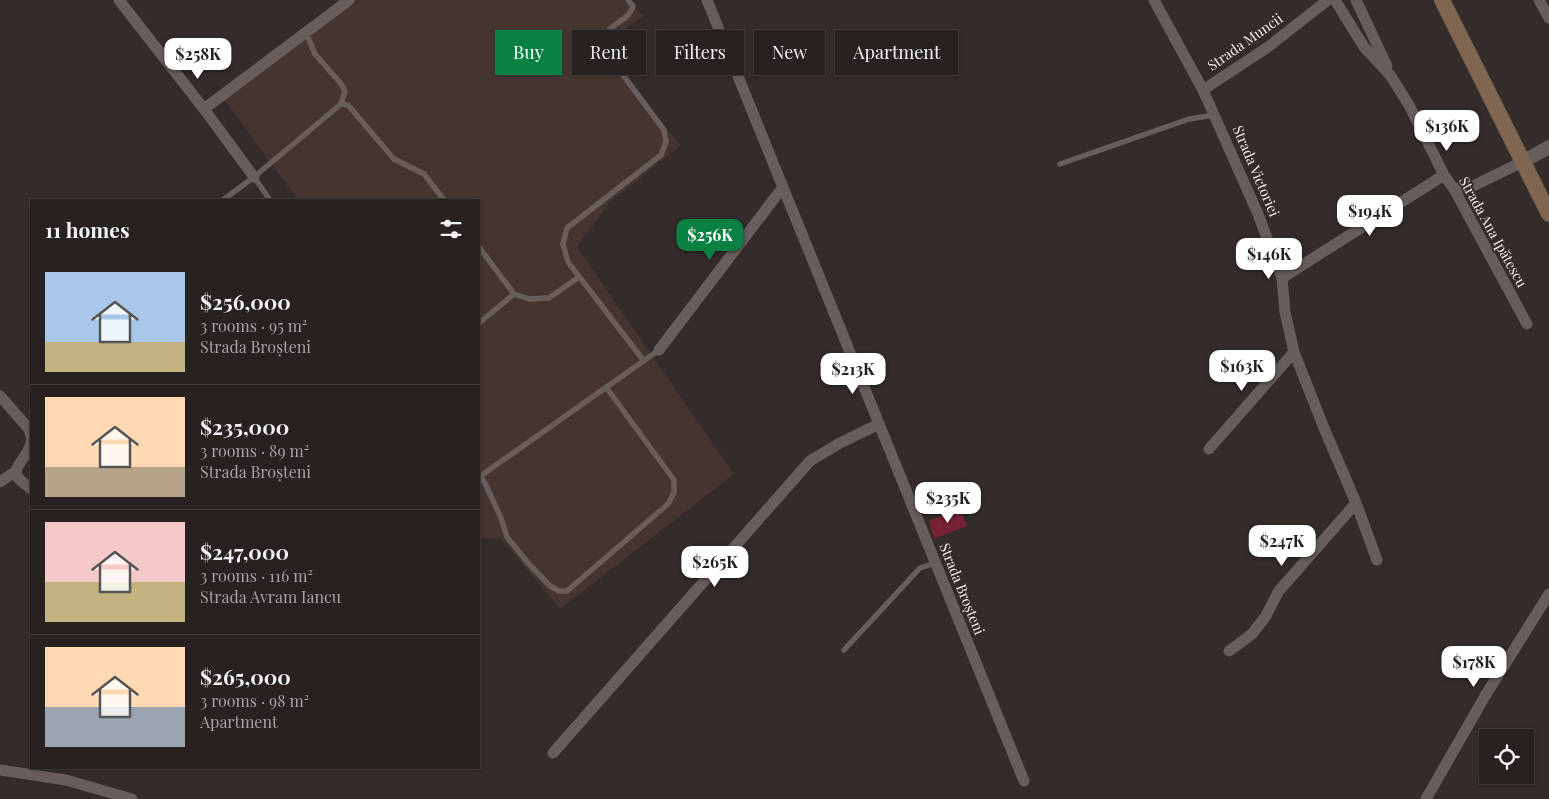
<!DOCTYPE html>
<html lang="en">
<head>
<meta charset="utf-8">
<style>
	:root { --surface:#272120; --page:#2f2929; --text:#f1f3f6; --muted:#a4a3a5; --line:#433e3e; --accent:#0b8043 }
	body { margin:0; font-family:"Playfair Display",serif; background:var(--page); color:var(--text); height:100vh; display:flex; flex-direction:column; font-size:19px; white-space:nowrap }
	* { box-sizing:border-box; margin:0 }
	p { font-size:16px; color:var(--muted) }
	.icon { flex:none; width:28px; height:28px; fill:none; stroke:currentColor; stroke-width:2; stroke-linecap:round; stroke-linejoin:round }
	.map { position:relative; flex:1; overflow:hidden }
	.sheet { position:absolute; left:30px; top:199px; width:450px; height:570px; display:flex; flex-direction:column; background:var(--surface); border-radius:0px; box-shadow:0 1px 4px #0004,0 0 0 1px var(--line) }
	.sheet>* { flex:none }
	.banner { position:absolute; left:495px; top:30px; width:475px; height:45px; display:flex; gap:10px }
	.controls { position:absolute; left:1479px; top:729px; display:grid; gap:10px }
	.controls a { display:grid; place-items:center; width:55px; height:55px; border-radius:0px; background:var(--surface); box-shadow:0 1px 4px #0004,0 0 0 1px var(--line); font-size:25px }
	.price { position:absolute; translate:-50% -42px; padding:0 11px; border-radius:10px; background:#fff; color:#222; font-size:16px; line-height:32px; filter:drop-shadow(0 1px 2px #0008) }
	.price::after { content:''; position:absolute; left:50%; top:30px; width:15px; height:11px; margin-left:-8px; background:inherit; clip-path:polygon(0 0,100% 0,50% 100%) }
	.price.on { background:var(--accent); color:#fff }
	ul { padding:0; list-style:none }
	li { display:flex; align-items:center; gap:15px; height:125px; padding:0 15px }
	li+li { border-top:1px solid var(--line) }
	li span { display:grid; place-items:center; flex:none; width:140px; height:100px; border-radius:0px; color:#555 }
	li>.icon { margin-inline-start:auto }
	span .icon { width:60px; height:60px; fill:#fffc; stroke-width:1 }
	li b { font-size:21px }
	h2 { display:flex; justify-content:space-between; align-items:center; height:60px; padding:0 15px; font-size:21px }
	.tag { padding:0 18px; border-radius:0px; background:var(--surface); box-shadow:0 1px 4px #0004,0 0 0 1px var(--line); font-size:18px; line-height:45px }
	.tag.on { background:var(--accent); color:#fff }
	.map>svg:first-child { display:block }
</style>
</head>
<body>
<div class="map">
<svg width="1549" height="799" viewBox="0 0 1549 799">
	<rect width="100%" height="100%" fill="#342c2a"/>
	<path fill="#443531" d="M354,0H630L643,16L616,35L630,89L681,145L610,202L577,247L734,474L560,609L501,539L479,537V200H298L224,99Z"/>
	<path fill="#782136" d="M960,509L967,526L934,539L929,521Z"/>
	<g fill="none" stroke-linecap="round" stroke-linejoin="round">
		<path stroke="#675e5b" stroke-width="5.5" d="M628,0L633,6C629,19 619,20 610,29C605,34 604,42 603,48L664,130L666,142L661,155L567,228L563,244L568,262L644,361
			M341,104L348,105L394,159L424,174L444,200
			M1060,164L1189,119L1215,115
			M254,177L270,200
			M223,200L254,177L341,104L345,91L342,85L315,54L306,33
			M479,247L514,294L529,299L549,298L579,277
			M479,323L514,294
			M480,476L485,483L501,518L507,537L528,563L550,586L559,591H567L668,504L674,493V480L606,387
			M479,477L659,350
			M844,650L920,568L935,563"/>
		<path stroke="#675e5b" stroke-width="11" d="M119,0L204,109L254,177
			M707,0L1024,781
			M1154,0L1203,90L1258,214L1282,278L1285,312L1294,352L1324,428L1356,503L1377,560
			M1335,0L1364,47L1390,75L1409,105L1444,175L1454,189L1527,324
			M1356,0L1387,66
			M1539,0L1549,18
			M1203,90L1268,47L1328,0
			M204,109L349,0
			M1454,189L1471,187L1522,162
			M1282,278L1444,175
			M659,350L783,187
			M0,396L29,429L31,436
			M31,442C30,454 19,460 16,471L18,478L31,489
			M1209,449L1294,352
			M0,482L16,471
			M1229,651L1252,634L1266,616L1278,592L1356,503
			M553,753L810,461L840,443L879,424
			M0,770L66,780L132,799
			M1426,799L1485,696L1549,594"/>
		<path stroke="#675e5b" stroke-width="14" d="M1522,162L1549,147"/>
		<path stroke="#806650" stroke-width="16" d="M1442,0L1549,214"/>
	</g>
	<g text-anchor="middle" stroke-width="4" stroke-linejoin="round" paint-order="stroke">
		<g font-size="14" fill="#f3edec" stroke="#342c2a">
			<text transform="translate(1245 42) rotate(-35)" y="5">Strada Muncii</text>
			<text transform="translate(1256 171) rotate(67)" y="5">Strada Victoriei</text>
			<text transform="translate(1493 232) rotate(61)" y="5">Strada Ana Ipătescu</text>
			<text transform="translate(962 589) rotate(68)" y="5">Strada Broșteni</text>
		</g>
	</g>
</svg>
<div class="controls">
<a><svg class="icon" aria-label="locate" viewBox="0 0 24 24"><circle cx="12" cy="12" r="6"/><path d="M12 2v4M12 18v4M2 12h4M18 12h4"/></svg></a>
</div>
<b class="price" style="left:198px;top:80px">$258K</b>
<b class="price" style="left:1447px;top:152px">$136K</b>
<b class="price" style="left:1370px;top:237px">$194K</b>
<b class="price on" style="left:710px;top:261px">$256K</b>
<b class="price" style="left:1269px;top:280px">$146K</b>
<b class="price" style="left:1242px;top:392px">$163K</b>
<b class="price" style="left:853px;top:395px">$213K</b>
<b class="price" style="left:948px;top:524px">$235K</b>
<b class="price" style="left:1282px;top:567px">$247K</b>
<b class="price" style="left:715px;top:588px">$265K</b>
<b class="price" style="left:1474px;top:688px">$178K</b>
<div class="banner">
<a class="tag on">Buy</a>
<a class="tag">Rent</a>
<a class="tag">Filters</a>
<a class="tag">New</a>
<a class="tag">Apartment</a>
</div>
<section class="sheet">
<h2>11 homes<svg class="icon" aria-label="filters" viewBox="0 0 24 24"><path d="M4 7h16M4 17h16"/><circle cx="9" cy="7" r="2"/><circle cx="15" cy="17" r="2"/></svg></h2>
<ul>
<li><span style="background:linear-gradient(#a9c7e8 70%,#c2b280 0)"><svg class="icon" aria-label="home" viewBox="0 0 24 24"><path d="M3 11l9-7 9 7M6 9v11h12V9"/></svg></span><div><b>$256,000</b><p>3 rooms · 95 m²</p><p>Strada Broșteni</p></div></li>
<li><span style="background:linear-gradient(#ffd9b3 70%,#b9a48a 0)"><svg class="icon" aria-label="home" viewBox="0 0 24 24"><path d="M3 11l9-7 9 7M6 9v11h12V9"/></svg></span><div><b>$235,000</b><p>3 rooms · 89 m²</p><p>Strada Broșteni</p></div></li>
<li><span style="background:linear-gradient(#f6c9c9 60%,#c2b280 0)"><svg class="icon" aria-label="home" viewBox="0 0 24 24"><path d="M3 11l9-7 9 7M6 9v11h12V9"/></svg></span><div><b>$247,000</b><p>3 rooms · 116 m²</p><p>Strada Avram Iancu</p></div></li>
<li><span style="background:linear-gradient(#ffd9b3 60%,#9aa5b1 0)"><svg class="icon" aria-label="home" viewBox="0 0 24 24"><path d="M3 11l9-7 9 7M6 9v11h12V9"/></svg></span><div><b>$265,000</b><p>3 rooms · 98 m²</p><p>Apartment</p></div></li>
</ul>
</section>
</div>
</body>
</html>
